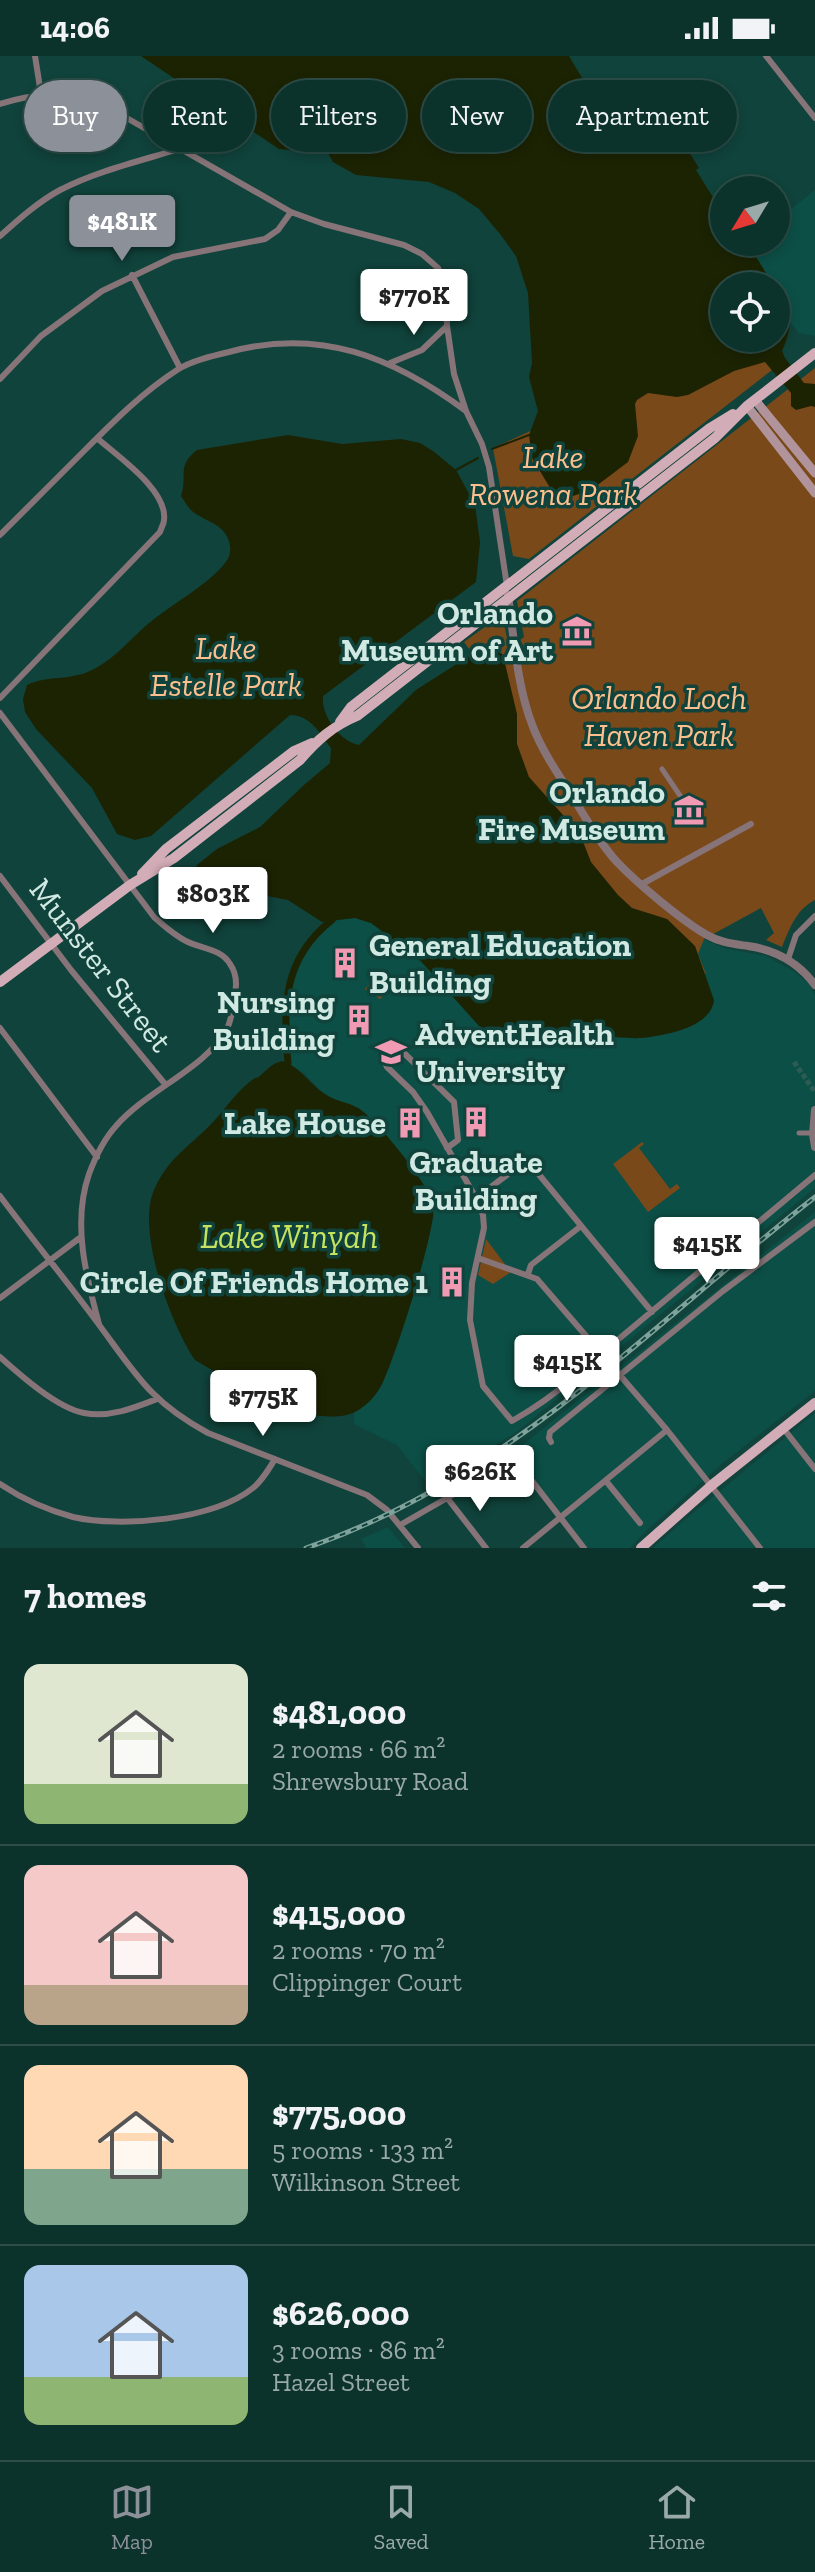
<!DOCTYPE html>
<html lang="en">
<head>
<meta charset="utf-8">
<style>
	:root { --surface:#0c322c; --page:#1a3e38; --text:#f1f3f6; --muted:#9aaaa9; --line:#2c4d48; --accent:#8c9099 }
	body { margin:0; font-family:"Zilla Slab",serif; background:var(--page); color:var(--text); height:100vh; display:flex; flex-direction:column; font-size:30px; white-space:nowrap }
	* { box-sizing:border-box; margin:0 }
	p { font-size:26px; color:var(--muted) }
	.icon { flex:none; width:44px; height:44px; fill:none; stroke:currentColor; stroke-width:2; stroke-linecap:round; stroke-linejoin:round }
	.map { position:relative; height:1492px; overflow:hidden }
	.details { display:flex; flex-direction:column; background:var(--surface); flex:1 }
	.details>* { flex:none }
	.guide { position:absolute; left:24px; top:24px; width:768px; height:72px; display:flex; gap:16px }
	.needle { width:52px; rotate:232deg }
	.controls { position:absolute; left:710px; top:120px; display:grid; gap:16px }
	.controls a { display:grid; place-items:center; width:80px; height:80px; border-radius:50%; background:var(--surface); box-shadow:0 4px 12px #0003,0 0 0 2px var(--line); font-size:40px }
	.price { position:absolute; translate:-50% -68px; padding:0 18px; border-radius:8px; background:#fff; color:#222; font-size:26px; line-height:52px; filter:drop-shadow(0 2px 4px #0008) }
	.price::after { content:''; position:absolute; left:50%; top:48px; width:24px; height:18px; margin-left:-12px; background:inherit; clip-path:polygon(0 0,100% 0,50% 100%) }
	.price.on { background:var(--accent); color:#fff }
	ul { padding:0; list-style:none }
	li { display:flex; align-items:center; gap:24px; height:200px; padding:0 24px }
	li+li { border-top:2px solid var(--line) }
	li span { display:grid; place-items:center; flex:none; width:224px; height:160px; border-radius:16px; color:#555 }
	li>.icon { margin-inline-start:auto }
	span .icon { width:96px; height:96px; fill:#fffc; stroke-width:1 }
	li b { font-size:34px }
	h2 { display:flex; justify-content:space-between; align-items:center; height:96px; padding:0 24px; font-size:34px }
	.chip { padding:0 28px; border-radius:36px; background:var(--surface); box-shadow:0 4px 12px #0003,0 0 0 2px var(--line); font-size:28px; line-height:72px }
	.chip.on { background:var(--accent); color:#fff }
	.status { display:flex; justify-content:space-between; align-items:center; height:56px; padding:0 40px; background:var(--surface); direction:ltr }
	.status svg { height:22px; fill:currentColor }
	.menu { display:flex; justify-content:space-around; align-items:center; height:112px; border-top:2px solid var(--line); background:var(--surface); font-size:22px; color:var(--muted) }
	.menu a { display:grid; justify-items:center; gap:4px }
	.menu .on { color:var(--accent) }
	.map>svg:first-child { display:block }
</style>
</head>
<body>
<div class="status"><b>14:06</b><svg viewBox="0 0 49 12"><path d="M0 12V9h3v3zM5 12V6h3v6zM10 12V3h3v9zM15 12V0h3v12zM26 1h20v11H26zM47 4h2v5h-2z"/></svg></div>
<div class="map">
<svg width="815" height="1492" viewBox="0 0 815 1492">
	<rect width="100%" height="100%" fill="#10433b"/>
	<path fill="#0c4f46" d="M815,134V280L799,277L776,248V230H762L736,196L749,186H776V165Z
		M355,862L371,867L393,882L434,918L601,981L647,982L689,971L698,966L697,897L704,883L723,892L766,900L795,916L808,927L815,939V1132L518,1375L429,1430L397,1389L354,1368V1357L368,1346L382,1328L409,1250L434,1161L423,1127L402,1099L360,1053L325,1039L304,1017L288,1007L285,974L286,941L293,910L317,876L332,864Z
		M815,1156V1335L724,1406L647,1474L630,1492H587L511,1398Z
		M815,1357V1492H653L687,1462Z
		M388,1471L405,1492H366L361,1483Z"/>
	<path fill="#7a491a" d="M746,282L772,314L529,503L513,500L493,392L716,290Z
		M815,312V844C797,853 790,871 782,891L766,884L774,877L761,852L704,883L698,898L706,918L646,870L526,744L502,597L487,590L472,597L464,586L496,563L505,572L509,592L524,581L517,545Z
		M381,916L394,930L380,943L365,933Z
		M642,1086L644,1088L639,1092L670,1133L677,1128L680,1132L648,1156L613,1108Z
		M486,1183L511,1216L493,1228L478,1219Z"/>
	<path fill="#1c2303" d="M141,0H569L582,22L620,59L629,56L687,93L699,112L696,114L724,159V186H747L774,230H724V282H776V233C792,257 794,268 782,295L785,302L804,327L815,328V351L811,350L796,354L791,350V337L765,306L734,315L688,339L677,341L648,337L637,344L635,348L638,380L628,406L591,434L573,440L552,435L532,402L529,379L538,355L529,321L532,307L528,237L516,200L500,178L479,153L455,137L429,126L356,119L333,106L328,97L316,93L313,96L279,93Z
		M288,379L342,388L401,383L420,387L433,395L456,414L475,449L480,486L476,526L323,640C321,659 339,685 359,689L416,634L474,597L487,591L503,599L517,658V688L529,721L580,778L591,806L618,839L632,852L667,863L695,890L714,944C711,970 671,978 649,981C633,984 616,980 600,981C580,982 558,989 538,987C519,984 496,979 479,970L420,904L371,867L355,862L322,866L288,844L200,827L193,817L197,809L217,793L260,771L304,729L330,707L331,692C320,677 310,659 290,659L151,780L135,784L117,778L92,732L36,673L25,656L23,643L27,629C47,619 71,625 92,614C117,602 132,580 153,564C174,547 210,527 225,507C229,502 231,497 230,490C227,468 207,467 192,455C187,451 184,444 181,440C188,420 176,410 197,394Z
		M282,1005C302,1012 309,1028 325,1038C334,1045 348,1046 358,1052C377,1063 427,1127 433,1147C439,1167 394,1305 382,1328C374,1344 359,1358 341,1360C294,1366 234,1327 195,1304C171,1269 136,1175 154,1134C169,1100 191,1090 214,1065C226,1052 237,1035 252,1024C261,1018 253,1026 262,1018C270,1011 272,1008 282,1005Z"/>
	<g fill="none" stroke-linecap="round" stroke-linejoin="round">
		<path stroke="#1c2303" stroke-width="2" d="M492,393L529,379
			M456,414L478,402"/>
		<path stroke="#1c2303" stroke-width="7" d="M288,1007C283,950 283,902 332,864"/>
		<path stroke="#2d5c54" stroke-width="5" stroke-dasharray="5 2.5" stroke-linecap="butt" d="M794,1006L815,1036"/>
		<path stroke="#867478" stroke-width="5" d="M662,713L683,744"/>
		<path stroke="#867478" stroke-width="6" d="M35,0L41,38
			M766,0L815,62
			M0,48C40,35 64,38 104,49L291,156L324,168L404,189L422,198L438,212L446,230L447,270L454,318L466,355L482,388L489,411L507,530
			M0,180C19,163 38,146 60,134C97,115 140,105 179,93
			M132,219L180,312
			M390,307L422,294L447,270
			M0,323L41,280L102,235L173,201L265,183L278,174L291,156
			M0,479C29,450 57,422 86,393C114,365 143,336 177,314C191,305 212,300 229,296C320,271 393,301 466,355
			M0,642L160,476C161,472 164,468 164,464C168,434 117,400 97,382
			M0,657L154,861C164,870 175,880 188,886C203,893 221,893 230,908C238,919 237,931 234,943C233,953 231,964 227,973C206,1012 147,1034 116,1070C105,1082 95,1102 89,1118C72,1167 86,1220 99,1268
			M0,820L71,914L165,1028
			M642,828L751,768
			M788,903L796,879L815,860
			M0,972L97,1101
			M447,1092L458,1084L454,1046L404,997L399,994L388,995L384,1004L387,1011L413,1036L427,1056L476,1142L483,1159L484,1172L472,1227L470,1264L483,1330L512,1365C535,1352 555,1338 574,1321C587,1310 591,1297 608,1292L815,1119
			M0,1140C32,1183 66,1224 97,1266C135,1317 150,1346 208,1377L367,1439L387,1454L418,1492
			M476,1142L527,1104L652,1256
			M478,1202L537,1223L667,1374L760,1492
			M528,1218L531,1209L581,1170
			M0,1242L81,1181
			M0,1301C20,1319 57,1352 84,1357C109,1362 134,1352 157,1343
			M783,1372L815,1413
			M551,1386L549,1382L550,1376L723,1235L815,1166
			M606,1425L640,1467
			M0,1428C22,1443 47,1454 73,1461C121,1472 213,1464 253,1432C262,1425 269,1413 275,1403
			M448,1443L486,1492
			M400,1469L515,1403L584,1492
			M523,1492L667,1374"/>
		<path stroke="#867478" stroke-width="8" d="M508,539C514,582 517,631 533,671C542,694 556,715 569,735C584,759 598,785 617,806C637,827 682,865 707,879C721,887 734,888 748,890C776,894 798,906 815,929
			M815,1054L813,1078L815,1091"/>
		<path stroke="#b1949b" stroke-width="9" d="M755,344L815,417
			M747,350L815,437"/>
		<path stroke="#d2acb6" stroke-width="10" d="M340,666L351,651L710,372L733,358
			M142,818L166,793L294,695L312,687
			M0,926L130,829L174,802L300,704C317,684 333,670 357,660L715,382L747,350L815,297
			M641,1492L712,1429L815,1347"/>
		<g stroke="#7fa39c" stroke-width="5">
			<path id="rail" d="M306,1492C510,1422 649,1270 815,1141"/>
		</g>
		<use href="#rail" stroke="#10433b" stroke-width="2" stroke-dasharray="6" stroke-linecap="butt"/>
		<path stroke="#867478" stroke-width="5" d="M799,1077H815"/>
	</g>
	<defs>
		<g id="museum-bare" transform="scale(2.4)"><path d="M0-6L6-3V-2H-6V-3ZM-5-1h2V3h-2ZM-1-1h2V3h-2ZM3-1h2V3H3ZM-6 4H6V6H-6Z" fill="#f19ab4" stroke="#10433b" stroke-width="2.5" paint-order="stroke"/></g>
		<g id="building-bare" transform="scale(2.4)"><path d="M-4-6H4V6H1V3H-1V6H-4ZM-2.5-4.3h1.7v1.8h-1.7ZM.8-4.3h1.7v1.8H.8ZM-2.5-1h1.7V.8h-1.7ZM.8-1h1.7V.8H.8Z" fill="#f19ab4" stroke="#10433b" stroke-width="2.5" paint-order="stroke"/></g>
		<g id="university-bare" transform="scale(2.4)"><path d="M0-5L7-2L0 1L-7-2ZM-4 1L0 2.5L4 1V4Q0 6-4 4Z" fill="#f19ab4" stroke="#10433b" stroke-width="2.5" paint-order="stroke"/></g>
	</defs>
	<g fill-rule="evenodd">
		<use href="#museum-bare" x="577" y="575"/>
		<use href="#museum-bare" x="689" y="754"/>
		<use href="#building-bare" x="345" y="907"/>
		<use href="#building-bare" x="359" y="964"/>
		<use href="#university-bare" x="391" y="996"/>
		<use href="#building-bare" x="476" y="1066"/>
		<use href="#building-bare" x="410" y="1067"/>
		<use href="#building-bare" x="452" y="1226"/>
	</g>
	<g text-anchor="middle" stroke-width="7" stroke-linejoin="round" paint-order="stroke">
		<g font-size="32" font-style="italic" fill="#fcbf8d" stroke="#10433b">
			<text x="553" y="412">Lake<tspan x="553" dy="37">Rowena Park</tspan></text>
			<text x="226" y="603">Lake<tspan x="226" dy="37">Estelle Park</tspan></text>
			<text x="659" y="653">Orlando Loch<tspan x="659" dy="37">Haven Park</tspan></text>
		</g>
		<g font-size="32" font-weight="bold" fill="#d0e9e3" stroke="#10433b" text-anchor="end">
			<text x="553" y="568">Orlando<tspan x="553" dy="37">Museum of Art</tspan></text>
			<text x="665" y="747">Orlando<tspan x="665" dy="37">Fire Museum</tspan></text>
			<text x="369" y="900" text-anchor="start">General Education<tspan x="369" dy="37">Building</tspan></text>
			<text x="335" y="957">Nursing<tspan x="335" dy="37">Building</tspan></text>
			<text x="415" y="989" text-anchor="start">AdventHealth<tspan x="415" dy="37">University</tspan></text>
			<text x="386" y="1078">Lake House</text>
			<text x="476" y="1117" text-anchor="middle">Graduate<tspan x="476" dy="37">Building</tspan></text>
			<text x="428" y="1237">Circle Of Friends Home 1</text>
		</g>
		<g font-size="32" fill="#d0e9e3" stroke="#10433b">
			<text transform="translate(101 909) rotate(52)" y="11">Munster Street</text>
		</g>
		<g font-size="34" font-style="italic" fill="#c6e360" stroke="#10433b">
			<text x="289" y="1192">Lake Winyah</text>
		</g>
	</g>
</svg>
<div class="controls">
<a><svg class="needle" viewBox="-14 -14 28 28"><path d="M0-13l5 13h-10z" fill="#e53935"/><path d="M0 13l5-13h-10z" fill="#9aaaa9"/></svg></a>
<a><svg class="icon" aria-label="locate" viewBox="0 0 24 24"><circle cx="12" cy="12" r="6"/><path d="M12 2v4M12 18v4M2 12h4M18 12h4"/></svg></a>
</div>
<b class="price on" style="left:122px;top:207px">$481K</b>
<b class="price" style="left:414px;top:281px">$770K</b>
<b class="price" style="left:213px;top:879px">$803K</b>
<b class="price" style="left:707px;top:1229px">$415K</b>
<b class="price" style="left:567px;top:1347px">$415K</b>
<b class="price" style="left:263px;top:1382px">$775K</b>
<b class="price" style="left:480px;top:1457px">$626K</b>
<div class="guide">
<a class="chip on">Buy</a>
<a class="chip">Rent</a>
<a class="chip">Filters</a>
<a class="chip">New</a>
<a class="chip">Apartment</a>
</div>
</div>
<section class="details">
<h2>7 homes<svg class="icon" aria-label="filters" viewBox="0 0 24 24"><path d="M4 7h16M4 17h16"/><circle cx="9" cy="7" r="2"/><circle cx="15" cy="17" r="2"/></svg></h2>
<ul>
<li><span style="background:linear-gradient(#dfe7d0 75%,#8fb573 0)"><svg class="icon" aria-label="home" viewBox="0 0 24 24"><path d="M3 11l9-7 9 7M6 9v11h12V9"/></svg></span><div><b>$481,000</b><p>2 rooms · 66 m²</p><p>Shrewsbury Road</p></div></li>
<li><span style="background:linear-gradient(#f6c9c9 75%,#b9a48a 0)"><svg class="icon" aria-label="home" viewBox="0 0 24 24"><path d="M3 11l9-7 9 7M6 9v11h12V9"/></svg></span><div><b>$415,000</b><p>2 rooms · 70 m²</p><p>Clippinger Court</p></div></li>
<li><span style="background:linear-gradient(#ffd9b3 65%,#7fa58c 0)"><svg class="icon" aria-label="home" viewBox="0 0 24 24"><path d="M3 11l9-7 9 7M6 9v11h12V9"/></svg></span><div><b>$775,000</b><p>5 rooms · 133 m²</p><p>Wilkinson Street</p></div></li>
<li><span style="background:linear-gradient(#a9c7e8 70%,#8fb573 0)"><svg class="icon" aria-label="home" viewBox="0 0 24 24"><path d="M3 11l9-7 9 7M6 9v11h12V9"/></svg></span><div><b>$626,000</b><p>3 rooms · 86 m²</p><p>Hazel Street</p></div></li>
</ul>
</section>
<nav class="menu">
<a class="on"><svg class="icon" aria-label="map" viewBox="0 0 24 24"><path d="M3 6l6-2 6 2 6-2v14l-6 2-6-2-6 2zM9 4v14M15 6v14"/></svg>Map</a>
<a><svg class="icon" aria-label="saved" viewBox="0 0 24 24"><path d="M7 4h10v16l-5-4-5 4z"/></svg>Saved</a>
<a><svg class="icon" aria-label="home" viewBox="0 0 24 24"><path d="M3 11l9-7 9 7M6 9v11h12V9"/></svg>Home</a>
</nav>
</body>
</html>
